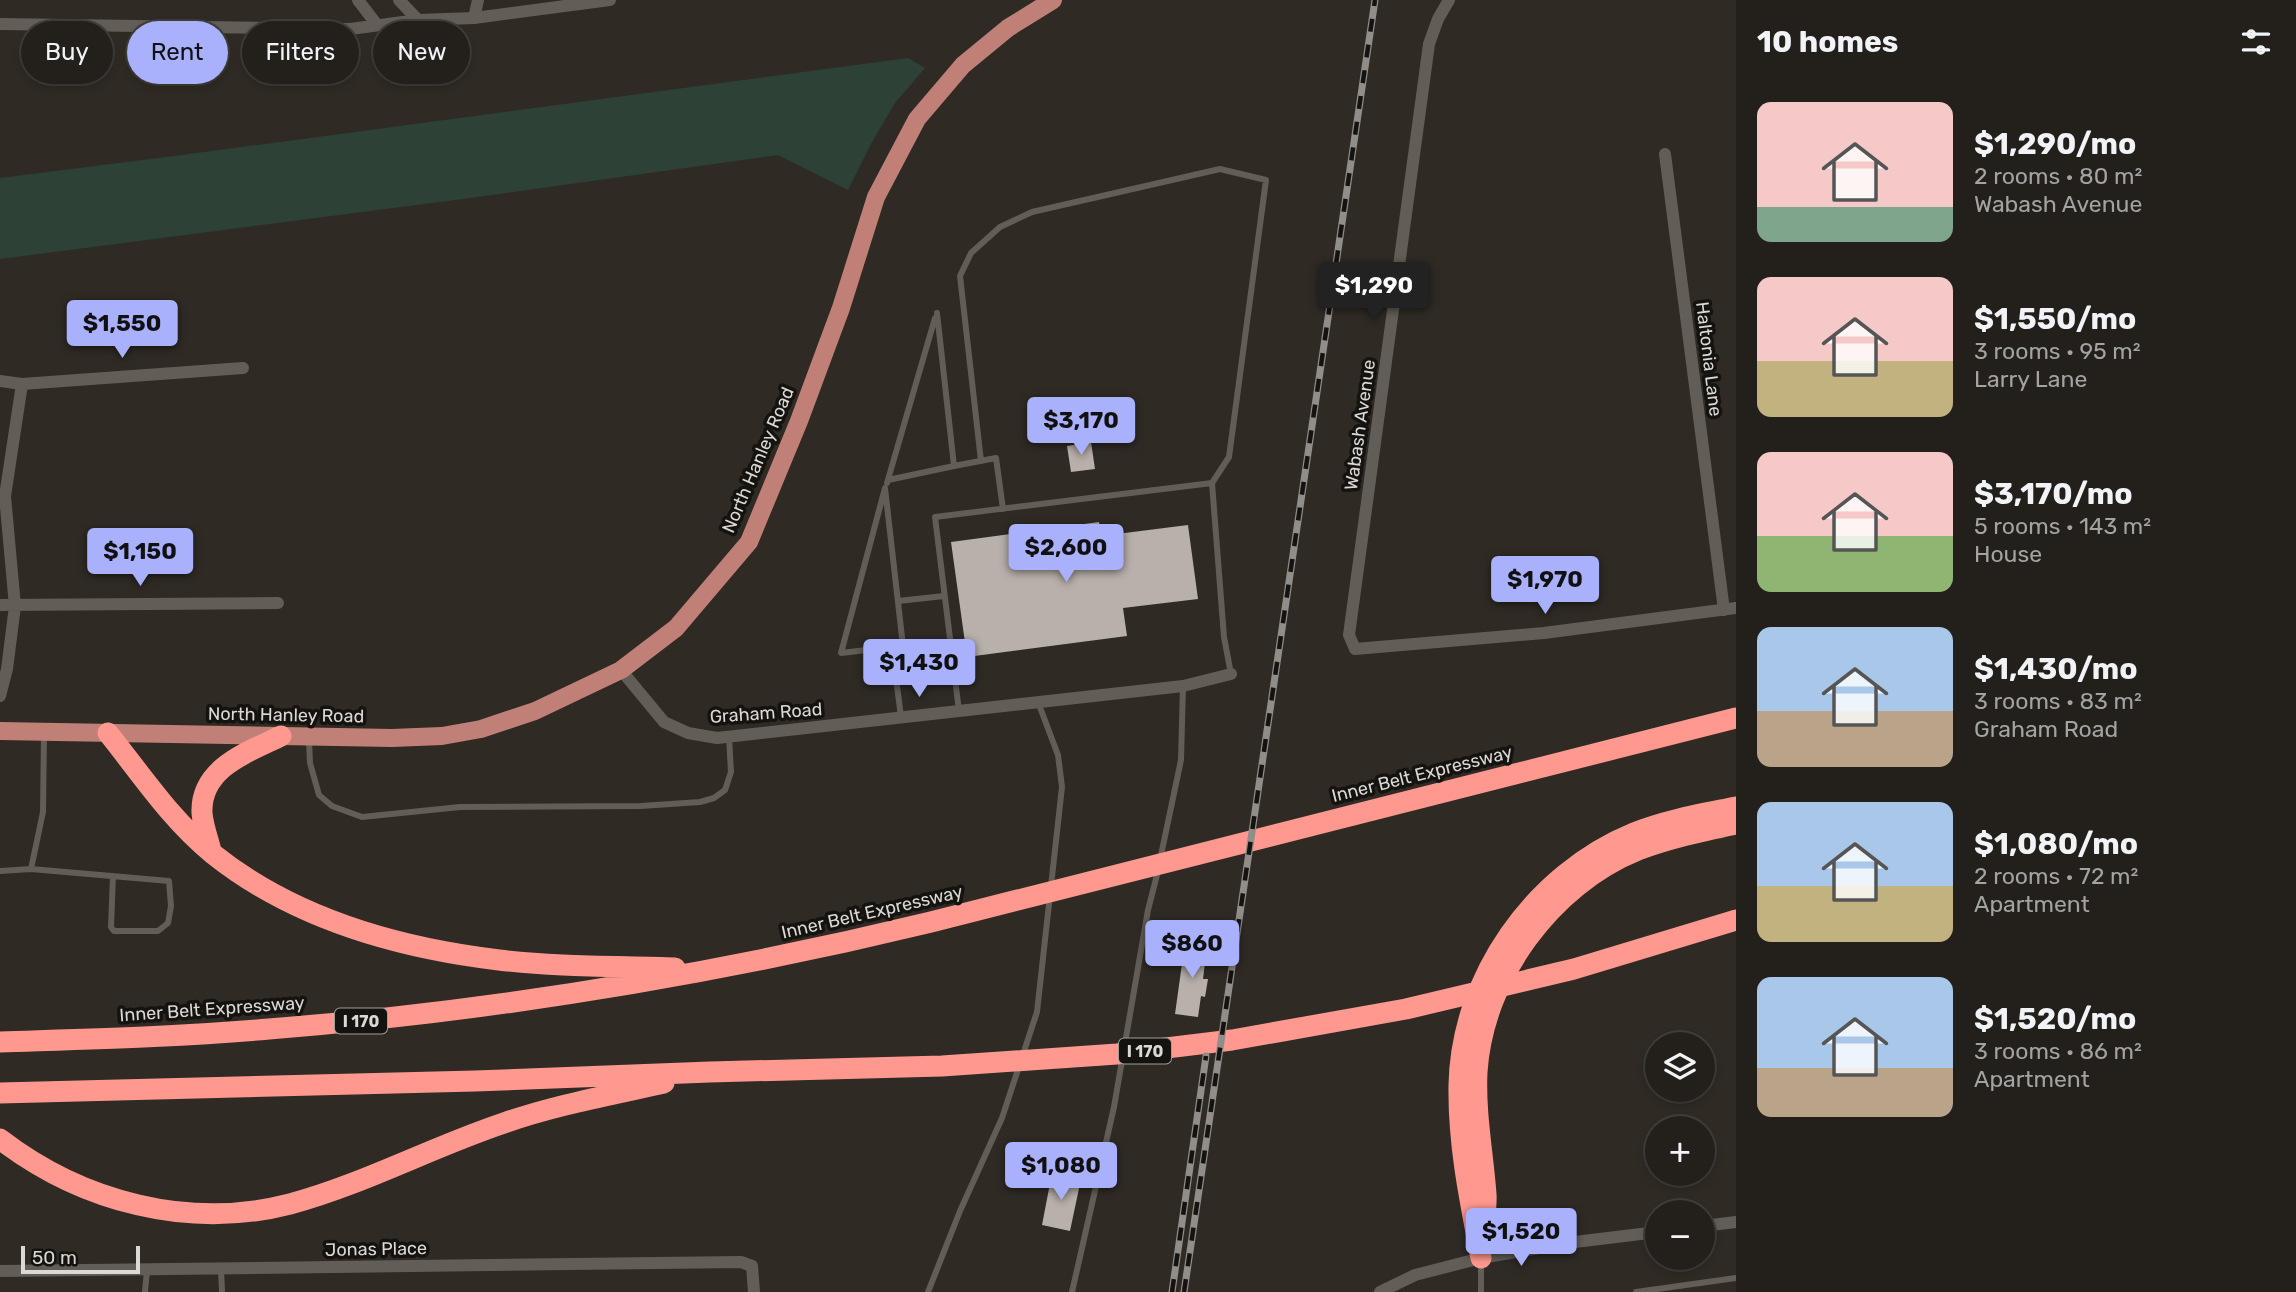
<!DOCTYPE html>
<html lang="en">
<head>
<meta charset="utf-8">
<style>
	:root { --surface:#23201b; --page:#2f2d28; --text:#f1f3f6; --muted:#a3a3a3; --line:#403e3a; --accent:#a9b0fc }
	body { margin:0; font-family:Rubik,sans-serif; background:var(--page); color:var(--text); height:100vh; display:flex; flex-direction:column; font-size:26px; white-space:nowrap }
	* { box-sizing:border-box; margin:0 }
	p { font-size:23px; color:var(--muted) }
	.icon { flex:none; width:38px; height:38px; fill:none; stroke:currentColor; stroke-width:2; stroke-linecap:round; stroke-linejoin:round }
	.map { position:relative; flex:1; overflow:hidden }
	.details { display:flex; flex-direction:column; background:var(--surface); width:560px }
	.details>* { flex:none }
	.top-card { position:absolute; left:21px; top:21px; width:665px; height:63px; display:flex; gap:14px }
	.controls { position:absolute; left:1645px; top:1032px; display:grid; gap:14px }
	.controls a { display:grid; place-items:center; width:70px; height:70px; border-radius:50%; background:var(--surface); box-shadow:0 4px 10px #0003,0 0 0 2px var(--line); font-size:35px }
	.scale { position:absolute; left:21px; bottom:18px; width:119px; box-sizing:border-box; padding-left:7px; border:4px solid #dcd9d5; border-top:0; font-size:19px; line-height:24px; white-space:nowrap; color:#dcd9d5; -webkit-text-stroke:5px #151310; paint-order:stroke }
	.price { position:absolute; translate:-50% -60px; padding:0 16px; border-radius:7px; background:var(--accent); color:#111; font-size:23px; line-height:46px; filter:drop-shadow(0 2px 4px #0008) }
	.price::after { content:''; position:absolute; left:50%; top:42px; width:21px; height:16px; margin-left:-10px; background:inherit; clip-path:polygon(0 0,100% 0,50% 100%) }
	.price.selected { background:#222; color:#fff }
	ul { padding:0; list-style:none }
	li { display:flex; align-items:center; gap:21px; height:175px; padding:0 21px }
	li span { display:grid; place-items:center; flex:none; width:196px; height:140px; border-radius:14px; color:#555 }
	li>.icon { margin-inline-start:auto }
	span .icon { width:84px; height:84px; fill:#fffc; stroke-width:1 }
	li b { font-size:30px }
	h2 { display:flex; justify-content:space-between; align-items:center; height:84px; padding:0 21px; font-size:30px }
	.pill { padding:0 24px; border-radius:32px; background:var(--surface); box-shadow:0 4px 10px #0003,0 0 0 2px var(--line); font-size:24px; line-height:63px }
	.pill.selected { background:var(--accent); color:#111 }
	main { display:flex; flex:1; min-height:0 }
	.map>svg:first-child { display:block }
</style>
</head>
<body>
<main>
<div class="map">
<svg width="1736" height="1292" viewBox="0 0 1736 1292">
	<rect width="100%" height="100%" fill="#2f2a24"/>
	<path fill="#2d4136" d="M908,58L925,68L895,103L872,142L848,190L778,155L463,199L0,259V178L182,155Z"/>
	<path fill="#b8b0aa" d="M1091,442L1095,469L1071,472L1067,446Z
		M1099,522L1101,536L1188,525L1198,599L1123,608L1127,636L967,657L951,542Z
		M1185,942L1207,946L1203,979H1208L1205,997L1201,996L1198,1017L1175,1014Z
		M1052,1173L1081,1179L1070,1231L1042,1225Z"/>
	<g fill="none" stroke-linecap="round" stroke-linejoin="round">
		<path stroke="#625d56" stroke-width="6" d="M981,461L960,276L971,253L1000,227L1032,212L1220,169L1266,180L1229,457L1212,483
			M954,466L996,458L1003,509
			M888,480L954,466L937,313
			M887,483L935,318
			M898,601L944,596
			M892,647L841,653L885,488L903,646L892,647L901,717
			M959,711L935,517L1212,483L1224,637L1231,674
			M309,740L310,763L319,795L332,806L362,817L460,807L641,806L700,802L714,798L725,790L731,772L729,737
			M1160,860L1181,760L1183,686
			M31,869L169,881L171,906L168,923L158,931H114L111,927L113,876
			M0,871L31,869L43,812L44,734
			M221,1269L222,1292
			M145,1292L147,1270
			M928,1292L960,1211L1002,1118L1037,1012L1062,787L1058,755L1038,702
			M1072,1292L1114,1107L1148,910L1158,871
			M1481,1292V1262
			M1636,1292L1736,1278"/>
		<path stroke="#625d56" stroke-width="12" d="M358,0L377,25
			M399,0L418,20
			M1449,0L1438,19L1429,44L1349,635L1355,649L1544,633L1736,608
			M474,18L478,0
			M0,24L350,29L418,20L474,18L610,0
			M1665,154L1724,610
			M0,381L22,384L243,368
			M0,605L278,603
			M621,670L664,722L688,733L717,738L1183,686L1231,674
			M0,696L7,669L15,606L5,496L22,384
			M1703,1226L1736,1222
			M0,1271L741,1262L752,1266L754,1292
			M1380,1292L1415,1275L1481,1258L1575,1242L1657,1232"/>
		<path stroke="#c08078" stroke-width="18" d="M0,731L392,738L442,736L481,729L535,711L621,670L676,628L749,542L799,421L841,308L876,197L917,119L963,65L1008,28L1053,0"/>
		<path stroke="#ff988e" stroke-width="21" d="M108,733C141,774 171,820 213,854C293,918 398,948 499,960C557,967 616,966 675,968
			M211,851C208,838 203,826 202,813C200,768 248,752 281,736
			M0,1042C90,1039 180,1037 269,1029C493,1011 713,975 931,922L1736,718
			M0,1093L475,1081L710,1072L942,1066L1117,1054L1232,1040L1406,1009L1574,969L1736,920
			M0,1139C82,1202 189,1230 290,1204C364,1184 432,1147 504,1123C555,1105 611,1095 664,1083
			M1483,1231C1484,1219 1487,1206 1486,1194C1483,1153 1475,1114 1477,1072C1483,978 1551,885 1638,850C1670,838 1703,831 1736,824
			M1481,1258C1470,1201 1458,1144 1459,1085C1461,978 1534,874 1634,833C1666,820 1702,814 1736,807"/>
		<g stroke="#918d88" stroke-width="7">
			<path id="rail" d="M1172,1292L1206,1056
				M1184,1292L1375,0"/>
		</g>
		<use href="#rail" stroke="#151310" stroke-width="4.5" stroke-dasharray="13" stroke-linecap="butt"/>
	</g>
	<g text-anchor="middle" stroke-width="7" stroke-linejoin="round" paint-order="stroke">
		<g fill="#151310" stroke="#a09e9a" stroke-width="2">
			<rect x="335" y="1008.5" width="52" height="25" rx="5"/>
			<rect x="1119" y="1038.5" width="52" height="25" rx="5"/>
		</g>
		<g font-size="16" font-weight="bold" fill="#dcd9d5">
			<text x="361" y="1027">I 170</text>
			<text x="1145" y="1057">I 170</text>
		</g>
		<g font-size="18" fill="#dcd9d5" stroke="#151310">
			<text transform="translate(1709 359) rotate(83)" y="6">Haltonia Lane</text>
			<text transform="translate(1360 425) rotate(-82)" y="6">Wabash Avenue</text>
			<text transform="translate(758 460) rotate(-67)" y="6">North Hanley Road</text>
			<text transform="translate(766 713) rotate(-4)" y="6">Graham Road</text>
			<text transform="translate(286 715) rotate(1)" y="6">North Hanley Road</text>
			<text transform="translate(1422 774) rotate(-14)" y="6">Inner Belt Expressway</text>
			<text transform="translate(872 912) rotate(-13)" y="6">Inner Belt Expressway</text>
			<text transform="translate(212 1009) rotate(-4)" y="6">Inner Belt Expressway</text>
			<text transform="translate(376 1249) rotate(-1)" y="6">Jonas Place</text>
		</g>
	</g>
</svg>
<div class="controls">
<a><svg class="icon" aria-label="layers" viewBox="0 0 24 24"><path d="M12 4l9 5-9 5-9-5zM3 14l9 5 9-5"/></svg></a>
<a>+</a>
<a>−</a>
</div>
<div class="scale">50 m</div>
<b class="price selected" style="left:1374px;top:322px">$1,290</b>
<b class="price" style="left:122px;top:360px">$1,550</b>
<b class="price" style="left:1081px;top:457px">$3,170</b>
<b class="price" style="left:1066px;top:584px">$2,600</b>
<b class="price" style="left:140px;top:588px">$1,150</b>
<b class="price" style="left:1545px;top:616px">$1,970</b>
<b class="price" style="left:919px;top:699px">$1,430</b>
<b class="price" style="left:1192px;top:980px">$860</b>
<b class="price" style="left:1061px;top:1202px">$1,080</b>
<b class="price" style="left:1521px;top:1268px">$1,520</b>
<div class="top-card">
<a class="pill">Buy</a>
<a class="pill selected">Rent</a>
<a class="pill">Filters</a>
<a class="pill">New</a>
</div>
</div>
<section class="details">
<h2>10 homes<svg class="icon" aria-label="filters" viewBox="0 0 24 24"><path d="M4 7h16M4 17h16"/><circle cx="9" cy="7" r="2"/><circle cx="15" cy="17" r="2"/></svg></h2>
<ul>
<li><span style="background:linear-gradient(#f6c9c9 75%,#7fa58c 0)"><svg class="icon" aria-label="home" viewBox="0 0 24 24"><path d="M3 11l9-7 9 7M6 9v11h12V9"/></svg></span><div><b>$1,290/mo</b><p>2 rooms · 80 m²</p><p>Wabash Avenue</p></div></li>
<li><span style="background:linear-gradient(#f6c9c9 60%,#c2b280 0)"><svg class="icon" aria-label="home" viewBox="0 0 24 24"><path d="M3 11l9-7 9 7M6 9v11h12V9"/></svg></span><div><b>$1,550/mo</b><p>3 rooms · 95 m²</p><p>Larry Lane</p></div></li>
<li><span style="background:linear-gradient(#f6c9c9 60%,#8fb573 0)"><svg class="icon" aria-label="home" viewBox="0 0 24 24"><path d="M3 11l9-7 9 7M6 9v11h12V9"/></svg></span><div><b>$3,170/mo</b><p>5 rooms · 143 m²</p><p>House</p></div></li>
<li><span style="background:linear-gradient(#a9c7e8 60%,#b9a48a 0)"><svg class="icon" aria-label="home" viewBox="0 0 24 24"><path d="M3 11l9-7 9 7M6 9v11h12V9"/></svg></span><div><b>$1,430/mo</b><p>3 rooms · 83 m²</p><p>Graham Road</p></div></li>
<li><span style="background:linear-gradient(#a9c7e8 60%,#c2b280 0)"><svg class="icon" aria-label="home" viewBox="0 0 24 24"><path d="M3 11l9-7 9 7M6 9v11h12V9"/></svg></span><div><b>$1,080/mo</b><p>2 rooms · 72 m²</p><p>Apartment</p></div></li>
<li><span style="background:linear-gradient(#a9c7e8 65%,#b9a48a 0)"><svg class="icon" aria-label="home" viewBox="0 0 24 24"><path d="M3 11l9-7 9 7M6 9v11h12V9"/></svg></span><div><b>$1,520/mo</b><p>3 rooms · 86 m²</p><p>Apartment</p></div></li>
</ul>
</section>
</main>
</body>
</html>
